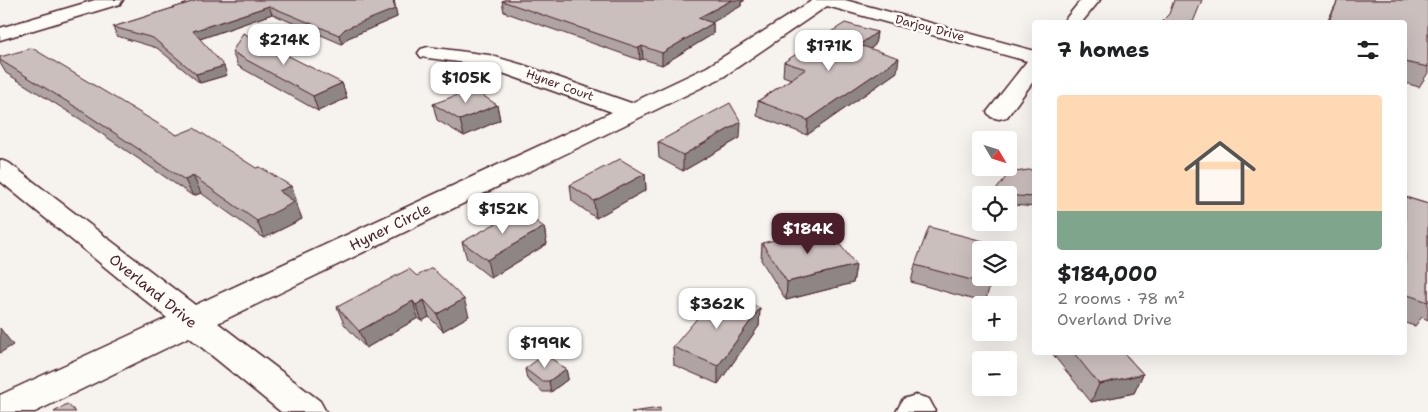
<!DOCTYPE html>
<html lang="en">
<head>
<meta charset="utf-8">
<style>
	:root { --surface:#fff; --page:#f2f2f2; --text:#202124; --muted:#757577; --line:#e0e0e0; --accent:#4a1f2b }
	body { margin:0; font-family:"Shantell Sans",sans-serif; background:var(--page); color:var(--text); height:100vh; display:flex; flex-direction:column; font-size:19px; white-space:nowrap }
	* { box-sizing:border-box; margin:0 }
	p { font-size:16px; color:var(--muted) }
	.icon { flex:none; width:28px; height:28px; fill:none; stroke:currentColor; stroke-width:2; stroke-linecap:round; stroke-linejoin:round }
	.map { position:relative; flex:1; overflow:hidden }
	.panel { position:absolute; left:1032px; top:20px; width:375px; height:335px; display:flex; flex-direction:column; background:var(--surface); border-radius:5px; box-shadow:0 5px 20px #0002 }
	.panel>* { flex:none }
	.needle { width:32px; rotate:128deg }
	.tools { position:absolute; left:972px; top:131px; display:grid; gap:10px }
	.tools a { display:grid; place-items:center; width:45px; height:45px; border-radius:5px; background:var(--surface); box-shadow:0 5px 20px #0002; font-size:25px }
	.price { position:absolute; translate:-50% -42px; padding:0 11px; border-radius:10px; background:#fff; color:#222; font-size:16px; line-height:32px; filter:drop-shadow(0 1px 2px #0008) }
	.price::after { content:''; position:absolute; left:50%; top:30px; width:15px; height:11px; margin-left:-8px; background:inherit; clip-path:polygon(0 0,100% 0,50% 100%) }
	.price.on { background:var(--accent); color:#fff }
	ul { padding:0; list-style:none }
	li { display:grid; align-content:center; gap:10px; height:265px; padding:0 25px }
	li+li { border-top:1px solid var(--line) }
	li span { display:grid; place-items:center; height:155px; border-radius:5px; color:#555 }
	li>.icon { margin-inline-start:auto }
	span .icon { width:90px; height:90px; fill:#fffc; stroke-width:1 }
	li b { font-size:21px }
	h2 { display:flex; justify-content:space-between; align-items:center; height:60px; padding:0 25px; font-size:21px }
	.map>svg:first-child { display:block }
</style>
</head>
<body>
<div class="map">
<svg width="1428" height="412" viewBox="0 0 1428 412">
	<rect width="100%" height="100%" fill="#f6f3ef"/>
	<filter id="ink" filterUnits="userSpaceOnUse"><feTurbulence type="fractalNoise" baseFrequency=".02" numOctaves="2"/><feDisplacementMap in="SourceGraphic" scale="10" xChannelSelector="R" yChannelSelector="G"/><feConvolveMatrix kernelMatrix="1 2 1 2 8 2 1 2 1" color-interpolation-filters="sRGB"/></filter>
	<g filter="url(#ink)">
		<g fill="none" stroke-linecap="round" stroke-linejoin="round">
			<g stroke="#4a1f2b" stroke-width="3">
				<path id="minor" d="M95,0H123L120,4L0,40V28Z
					M813,0H845L1035,51V79L1007,117L999,119L991,117L987,112L1027,61L827,6L723,77L218,323L320,401L326,412H281L189,337L35,412H0V395L167,318L0,181V160L9,163L195,305L612,112L480,65L421,57L418,53L421,49L428,47L489,55L523,65L631,103L707,67Z
					M1081,0H1100L1082,22H1063Z
					M916,395L929,399L935,410L934,412H896L903,399Z"/>
			</g>
			<use href="#minor" fill="#fdfcf7" fill-rule="evenodd"/>
		</g>
		<path fill="#afa4a3" stroke="#4a1f2b" d="M198,0H394L397,17L348,38L342,44L272,14L200,39L227,75L200,83L157,48L117,36L113,27Z
			M504,0H744V1L741,2V6L712,22L713,23V34L662,65L643,59L640,60L504,12L502,1Z
			M1338,0H1428V73L1419,87L1405,83V22H1327Z
			M877,32L875,45L870,49L897,72L807,135L757,116L758,101L791,79L783,76L784,62Z
			M232,52L342,83L347,98L318,111L238,66Z
			M0,57L177,135L297,202L296,203L302,219L264,238L201,193L193,196L80,119L6,73L0,63Z
			M433,104L497,105L500,120L464,136L437,120Z
			M740,138L683,171L659,158L658,142Z
			M1035,169V207L1014,205L1009,204V195H995L996,190Z
			M645,174L646,190L596,218L572,201L570,185Z
			M1405,197L1428,204V320L1422,317L1415,326L1405,323Z
			M544,227L547,244L491,278L467,259L462,242Z
			M762,243L856,265L853,283L786,300L761,260Z
			M981,250L990,285L985,303L911,282L915,265Z
			M417,276L469,316L443,331L429,317L422,321L418,318L366,348L344,324L337,307Z
			M728,302L760,308L759,326L718,384L674,365L673,347Z
			M1051,352H1123L1143,374L1134,393L1091,402Z
			M525,369H566L568,379L551,392H543L527,379Z"/>
		<path fill="#8e8685" stroke="#4a1f2b" d="M393,0H394L397,17L348,38L342,44L339,35L345,29Z
			M732,0H744V1L741,2V6L699,30L698,18Z
			M269,6L272,14L197,40L193,31Z
			M713,23V34L662,65V53Z
			M877,32L875,45L857,59L859,45Z
			M642,46L643,59L640,60L639,48Z
			M899,58L897,72L807,135L808,120Z
			M224,66L227,75L200,83L196,74Z
			M342,83L347,98L318,111L313,96Z
			M497,105L500,120L464,136L460,120Z
			M741,122L740,138L683,171V155Z
			M645,174L646,190L596,218L594,201Z
			M193,176L201,193L193,196L185,180Z
			M291,186L297,202L296,203L302,219L264,238L257,221L279,191Z
			M544,227L547,244L491,278L487,260Z
			M856,265L853,283L786,300L787,282Z
			M464,299L469,316L443,331L437,314Z
			M424,300L429,317L422,321L416,305Z
			M413,301L418,318L366,348L359,331Z
			M760,308L759,326L718,384V366Z
			M0,328L13,345L0,353Z
			M566,369L568,379L551,392L549,381Z
			M1143,374L1134,393L1091,402L1099,384Z"/>
		<path fill="#cbbfbe" stroke="#4a1f2b" d="M198,0H393L395,9L345,29L339,35L269,6L193,31L224,66L196,74L153,38L113,27Z
			M504,0H732L698,18L713,23L662,53L642,46L639,48L502,1Z
			M1174,0H1202L1193,22H1161L1169,14Z
			M1338,0H1428V67L1405,62V22H1329L1331,16Z
			M845,23L877,32L859,45L899,58L808,120L758,101L806,69L784,62Z
			M243,33L342,83L313,96L232,52Z
			M32,48L177,135L194,128L256,168L260,167L291,186L279,191L295,202L257,221L193,176L185,180L71,104L0,60V57Z
			M473,89L497,105L460,120L433,104Z
			M730,103L741,122L683,155L658,142Z
			M620,159L645,174L594,201L570,185Z
			M1035,169V197L1017,196L996,190L1009,173Z
			M1405,197L1428,204V302L1405,294Z
			M520,210L544,227L487,260L462,242Z
			M929,227L991,243L989,250H981V278H992L990,285L915,265Z
			M827,228L856,265L787,282L762,243Z
			M432,268L464,299L437,314L424,300L416,305L413,301L359,331L337,307L409,269L417,276Z
			M715,297L728,302L732,297L760,308L718,366L673,347Z
			M1073,352H1123L1143,374L1099,384Z
			M545,354L566,369L549,381H541L525,369Z
			M67,404L76,412H54Z
			M660,408V412H631Z"/>
	</g>
	<g text-anchor="middle" stroke-width="5" stroke-linejoin="round" paint-order="stroke">
		<g font-size="12" fill="#4a1f2b" stroke="#fdfcf7">
			<text transform="translate(930 28) rotate(15)" y="4">Darjoy Drive</text>
			<text transform="translate(560 85) rotate(20)" y="4">Hyner Court</text>
		</g>
		<g font-size="15" fill="#4a1f2b" stroke="#fdfcf7">
			<text transform="translate(390 227) rotate(-26)" y="5">Hyner Circle</text>
			<text transform="translate(153 291) rotate(39)" y="5">Overland Drive</text>
		</g>
	</g>
</svg>
<div class="tools">
<a><svg class="needle" viewBox="-14 -14 28 28"><path d="M0-13l5 13h-10z" fill="#e53935"/><path d="M0 13l5-13h-10z" fill="#757577"/></svg></a>
<a><svg class="icon" aria-label="locate" viewBox="0 0 24 24"><circle cx="12" cy="12" r="6"/><path d="M12 2v4M12 18v4M2 12h4M18 12h4"/></svg></a>
<a><svg class="icon" aria-label="layers" viewBox="0 0 24 24"><path d="M12 4l9 5-9 5-9-5zM3 14l9 5 9-5"/></svg></a>
<a>+</a>
<a>−</a>
</div>
<b class="price" style="left:284px;top:66px">$214K</b>
<b class="price" style="left:829px;top:72px">$171K</b>
<b class="price" style="left:466px;top:104px">$105K</b>
<b class="price" style="left:503px;top:235px">$152K</b>
<b class="price on" style="left:808px;top:255px">$184K</b>
<b class="price" style="left:717px;top:330px">$362K</b>
<b class="price" style="left:545px;top:369px">$199K</b>
<section class="panel">
<h2>7 homes<svg class="icon" aria-label="filters" viewBox="0 0 24 24"><path d="M4 7h16M4 17h16"/><circle cx="9" cy="7" r="2"/><circle cx="15" cy="17" r="2"/></svg></h2>
<ul>
<li><span style="background:linear-gradient(#ffd9b3 75%,#7fa58c 0)"><svg class="icon" aria-label="home" viewBox="0 0 24 24"><path d="M3 11l9-7 9 7M6 9v11h12V9"/></svg></span><div><b>$184,000</b><p>2 rooms · 78 m²</p><p>Overland Drive</p></div></li>
</ul>
</section>
</div>
</body>
</html>
